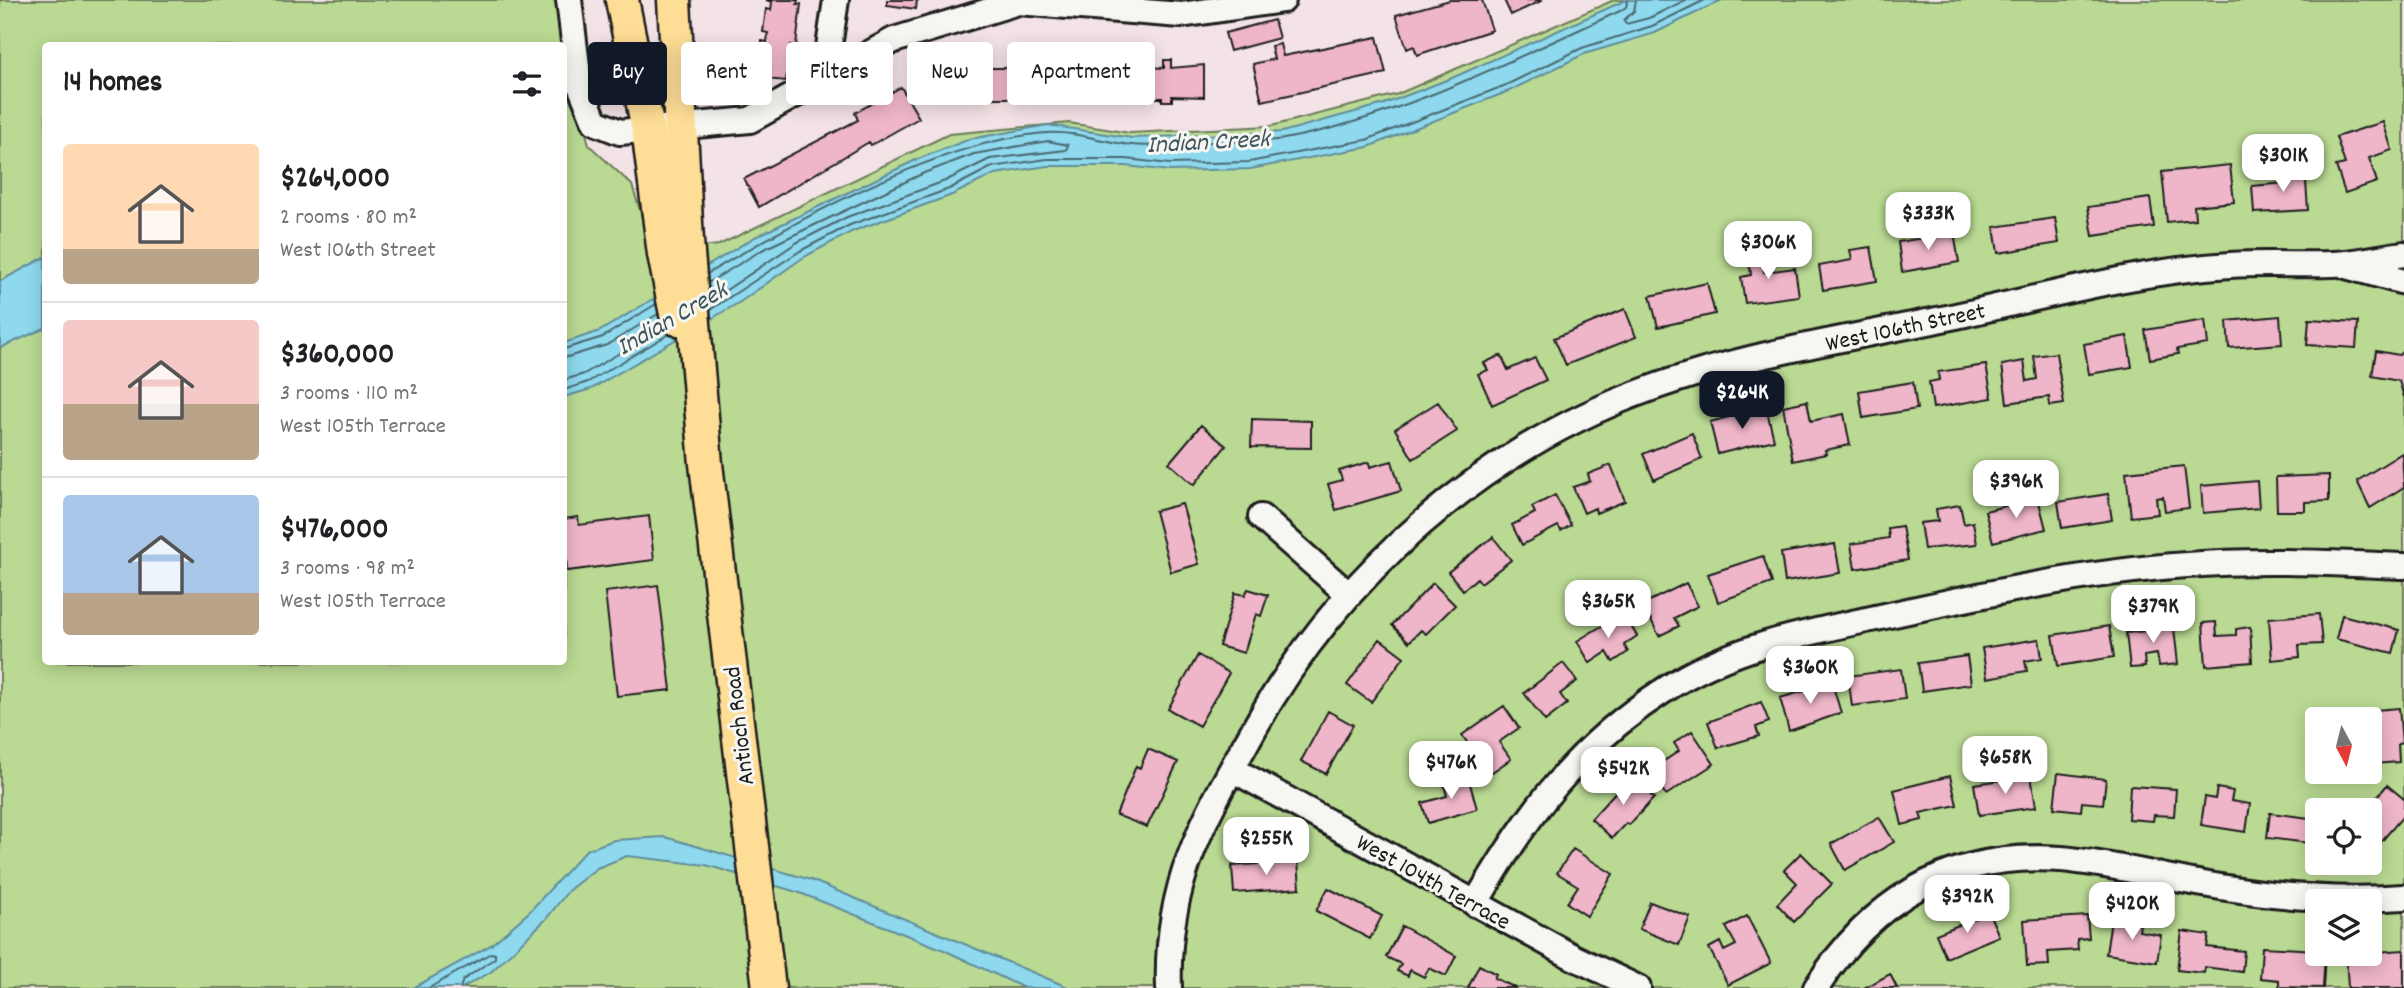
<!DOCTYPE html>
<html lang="en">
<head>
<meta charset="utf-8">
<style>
	:root { --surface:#fff; --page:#f2f2f2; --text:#202124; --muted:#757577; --line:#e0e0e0; --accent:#111827 }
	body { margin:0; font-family:Dekko,sans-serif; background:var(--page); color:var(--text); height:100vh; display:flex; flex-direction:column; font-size:26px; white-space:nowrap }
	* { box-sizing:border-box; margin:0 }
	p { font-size:23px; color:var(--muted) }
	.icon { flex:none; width:38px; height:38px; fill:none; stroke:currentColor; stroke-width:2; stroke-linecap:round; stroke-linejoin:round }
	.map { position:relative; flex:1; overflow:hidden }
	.panel { position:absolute; left:42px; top:42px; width:525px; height:623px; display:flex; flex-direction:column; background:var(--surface); border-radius:7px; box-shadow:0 4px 18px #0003 }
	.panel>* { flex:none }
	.guide { position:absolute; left:588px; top:42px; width:665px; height:63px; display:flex; gap:14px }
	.needle { width:46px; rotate:173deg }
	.controls { position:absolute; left:2305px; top:707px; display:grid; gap:14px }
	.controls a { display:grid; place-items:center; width:77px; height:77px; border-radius:7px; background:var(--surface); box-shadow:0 4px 18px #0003; font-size:35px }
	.price { position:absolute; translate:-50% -60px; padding:0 16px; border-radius:14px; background:#fff; color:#222; font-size:23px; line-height:46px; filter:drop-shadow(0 2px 4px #0008) }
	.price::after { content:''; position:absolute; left:50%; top:42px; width:21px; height:16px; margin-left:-10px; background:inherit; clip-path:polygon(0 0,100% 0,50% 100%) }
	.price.on { background:var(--accent); color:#fff }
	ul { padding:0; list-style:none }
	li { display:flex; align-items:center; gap:21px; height:175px; padding:0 21px }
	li+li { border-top:2px solid var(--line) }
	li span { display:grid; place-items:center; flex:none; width:196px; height:140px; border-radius:7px; color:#555 }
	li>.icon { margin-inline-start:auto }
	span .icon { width:84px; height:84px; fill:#fffc; stroke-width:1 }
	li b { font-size:30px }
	h2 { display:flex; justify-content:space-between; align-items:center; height:84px; padding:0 21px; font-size:30px }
	.tag { padding:0 24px; border-radius:7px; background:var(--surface); box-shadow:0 4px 18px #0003; font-size:24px; line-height:63px }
	.tag.on { background:var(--accent); color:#fff }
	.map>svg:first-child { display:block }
</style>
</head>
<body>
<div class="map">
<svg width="2404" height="988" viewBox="0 0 2404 988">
	<rect width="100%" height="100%" fill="#f4e3e6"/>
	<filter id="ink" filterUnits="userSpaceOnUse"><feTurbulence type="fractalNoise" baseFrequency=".0143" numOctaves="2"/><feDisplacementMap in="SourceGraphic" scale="14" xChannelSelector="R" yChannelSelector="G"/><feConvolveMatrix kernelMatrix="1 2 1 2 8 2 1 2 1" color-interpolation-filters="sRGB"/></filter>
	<g filter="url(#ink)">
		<path fill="#bada93" stroke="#6b7b58" stroke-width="2" fill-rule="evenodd" d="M0,0H557L562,39L589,145L632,185L653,252L719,245L949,134L1069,123L1130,133L1271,126L1398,94L1614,0H2404V988H0ZM46,46H564V662H46ZM2317,719H2370V772H2317ZM2317,810H2370V863H2317ZM2317,901H2370V954H2317Z"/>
		<path fill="#8ed9ee" stroke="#608d9a" stroke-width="2" d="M1626,0H1722L1655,33L1584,54L1509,91L1368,147L1250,169L1170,171L1126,166H1047L995,174L952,195L853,231L804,257L740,302L591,389L564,397V343L600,331L755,237L918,159L970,139L1048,125L1132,138L1282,132L1384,104L1452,78Z
			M45,257V328L0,348V281Z
			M665,837L811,880L1070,988H1024L944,950L800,893L706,865L627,856L597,868L569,890L546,919L491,972L462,988H413L491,945L529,912L586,850L614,840Z"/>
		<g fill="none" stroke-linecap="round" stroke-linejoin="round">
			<path stroke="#4a6870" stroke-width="2" d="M1636,0L1634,11L1624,20L1626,24L1649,18L1686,0
				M707,274C798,219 941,140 1047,133C1075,131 1103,142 1131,145C1154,148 1181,143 1205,142C1230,141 1259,143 1284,139C1396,119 1516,58 1620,11L1626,7L1628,0
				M708,283L762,250L924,173L974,154L1048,141L1068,145L1066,150L990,159L945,181L847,217L796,243L710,301
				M710,310L800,251L850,225L949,189L992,167L1047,159H1126L1170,164L1249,162L1366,140L1506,85L1582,48L1652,26L1705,0
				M564,349L603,337L656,304
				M564,358L607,345L658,314
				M564,380L584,374L662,328
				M564,390L588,382L669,334
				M429,988L491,953L495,954V958L463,980L460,988"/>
		</g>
		<path fill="#efb6c9" stroke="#1c1c1c" stroke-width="2" d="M798,0L797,4H801L796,46L791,45L786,81L756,78L757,71L753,70L756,46H762V41L767,42L768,33L763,32L766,9L771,10L772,2L766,0Z
			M887,0H922H917L916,9L887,5Z
			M1450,0H1482L1492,30L1417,55L1414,46L1407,49L1396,15Z
			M1504,0H1543L1511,15Z
			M1274,20L1279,38L1230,51L1225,33Z
			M1377,37L1386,73L1262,101L1253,64L1274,59L1271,46L1280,44L1283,56Z
			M1164,60H1171V68L1204,65V97L1172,96V101H1162V98H1130V92H1099V96H1090V93H1058V62L1164,68Z
			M978,68H1050V98H977Z
			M901,87L919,118L871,145L869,142L759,207L744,179L858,120L855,113Z
			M2383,122L2392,150L2369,158L2377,182L2345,193L2336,166L2345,164L2336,137Z
			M2230,165L2234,202L2194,206L2195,219L2167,222L2162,172Z
			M2305,168L2308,210L2254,213L2252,186L2285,183L2284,169Z
			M2150,198L2154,227L2093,236L2088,207Z
			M2055,218L2059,243L1998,253L1994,227Z
			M1954,233L1959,262L1902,272L1898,242Z
			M1871,247L1877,281L1823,290L1819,266L1852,260L1850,250Z
			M1762,249L1764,272L1795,268L1799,296L1745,303L1741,277L1751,275L1748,251Z
			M1707,283L1715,314L1658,327L1650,296Z
			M1625,309L1636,337L1566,365L1554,338Z
			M2280,316L2282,344L2229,348L2227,321Z
			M2309,319L2358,322L2356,348L2307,345Z
			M2205,320L2208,344L2177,349L2178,354L2150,359L2145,330Z
			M2127,336L2132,367L2089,374L2084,344Z
			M2404,350V397L2399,381L2372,376L2376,351L2399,355Z
			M2056,353L2064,404L2050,406L2049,397L2007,403L2002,365L2024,361L2027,381L2037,379L2034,356Z
			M1501,355L1508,370L1535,358L1546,380L1492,405L1478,374L1488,370L1484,363Z
			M1986,365L1992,398L1933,408L1929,382L1939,380L1938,372Z
			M1913,382L1917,409L1863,418L1859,391Z
			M1807,401L1811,421L1844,414L1850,445L1825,450L1826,454L1793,461L1783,406Z
			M1438,402L1457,431L1413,459L1395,429Z
			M1766,407L1774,440L1718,454L1710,422Z
			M1252,419L1311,421V448L1251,447Z
			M1201,425L1226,446L1194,485L1169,463Z
			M1692,433L1702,459L1654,480L1643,454Z
			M2402,453L2404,487L2370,508L2357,481Z
			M1392,461L1401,491L1336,510L1328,484L1342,480L1339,471L1369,462L1370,467Z
			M1611,465L1625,501L1596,513L1595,508L1584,513L1573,487L1590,481L1588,474Z
			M2184,466L2189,508L2165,511L2163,497L2156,498L2158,514L2131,517L2126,472Z
			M2329,475V501L2305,502V511H2277L2276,477Z
			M2257,481L2259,508L2203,513L2201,486Z
			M2108,494L2112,520L2062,528L2058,502Z
			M1555,495L1571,525L1561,531L1558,526L1522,545L1512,525L1535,513L1532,507Z
			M2038,498L2046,529L1993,542L1985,511Z
			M1182,504L1199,564L1171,572L1155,511Z
			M1960,505L1964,524L1973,522L1977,544L1924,549L1920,523L1938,521L1936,509Z
			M649,516L654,560L567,571L564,519L578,517L579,525Z
			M1902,526L1908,560L1855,569L1851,544L1889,538L1888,528Z
			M1493,537L1511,560L1481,583L1477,578L1463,590L1448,572Z
			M1835,544L1840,573L1785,582L1781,553Z
			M1763,556L1772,583L1718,602L1708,574Z
			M1433,583L1455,605L1426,634L1421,630L1409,642L1392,625Z
			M1686,583L1698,606L1674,618L1679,626L1659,636L1643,604Z
			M658,585L671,690L617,696L605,592Z
			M1248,589L1268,595L1261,616L1256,614L1244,653L1219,646L1235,593L1245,595Z
			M1623,613L1637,636L1624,645L1628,652L1613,662L1607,652L1590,663L1577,641Z
			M2319,614L2322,644L2299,645L2300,657L2272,660L2269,618Z
			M2342,615L2399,630L2393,653L2336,639Z
			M2173,619L2178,664L2159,666L2157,654L2144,656L2145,667L2130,668L2126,633L2157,630L2156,621Z
			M2216,622L2217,636L2236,635V629L2250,627L2252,662L2206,666L2203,623Z
			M2109,626L2114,657L2058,666L2053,635Z
			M1380,639L1404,657L1371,702L1347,685Z
			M2039,639L2042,658L2025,661L2027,671L1987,678L1982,648Z
			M1198,655L1229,673L1199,726L1168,709Z
			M1967,656L1971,684L1922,691L1918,663Z
			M1563,663L1577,681L1560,694L1567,704L1545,721L1524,693Z
			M1901,669L1905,699L1852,706L1848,676Z
			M1832,683L1841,713L1789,731L1780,698Z
			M1761,702L1769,722L1756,727L1759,736L1718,748L1708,722Z
			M1504,706L1519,728L1499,742L1511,759L1489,774L1462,735Z
			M2399,708L2402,743L2398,744L2399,762L2373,764L2369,719L2377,718L2376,710Z
			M1328,711L1353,725L1326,774L1301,761Z
			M1692,731L1714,764L1666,795L1649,771L1679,751L1674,743Z
			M1148,749L1178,762L1147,827L1116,815L1136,766L1140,768Z
			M2058,773L2106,779L2103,804L2082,802L2081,811L2054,808Z
			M1630,776L1654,798L1629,825L1626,823L1612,838L1591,819Z
			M1950,776L1957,805L1920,813L1922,820L1902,825L1894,790Z
			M2031,776L2036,807L1979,815L1974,784Z
			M1456,777L1458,783L1469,780L1477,809L1428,823L1422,803L1447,796L1443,781Z
			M2387,785L2404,799V815L2380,843L2370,834V810H2366Z
			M2130,786L2176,789L2174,816L2154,815L2153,821L2128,819Z
			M2217,788L2233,791L2231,801L2250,804L2246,832L2201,825L2205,797L2215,799Z
			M2270,813L2317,819V844L2267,838Z
			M1879,817L1894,842L1845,870L1831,844Z
			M1573,849L1613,874L1587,916L1567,903L1578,886L1557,873Z
			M1801,853L1832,884L1794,922L1777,904L1797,883L1784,870Z
			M1298,861L1300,888L1234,893L1232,866Z
			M1328,888L1382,916L1370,939L1316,911Z
			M1650,902L1690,917L1679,945L1639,929Z
			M1989,913L1999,936L1946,958L1936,934Z
			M1747,916L1771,963L1728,985L1709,948L1720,942L1724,951L1736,945L1726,927Z
			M2087,916L2089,938L2077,939L2078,950L2048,952L2049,965L2027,966L2024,920Z
			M2111,920L2140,924L2139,931L2161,935L2157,962L2106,954Z
			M1402,926L1456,956L1446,976L1429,968L1424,977L1410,970L1408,976L1397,971L1401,964L1386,957Z
			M2182,931L2209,935L2207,947L2244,951L2242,972L2205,967L2204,973L2177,970Z
			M2262,947L2317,950V954H2325L2323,988L2279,987V980L2260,978Z
			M2404,950V988H2348L2346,954Z
			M1479,965L1496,974L1494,978L1516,988H1468Z
			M1890,974L1897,988H1864Z"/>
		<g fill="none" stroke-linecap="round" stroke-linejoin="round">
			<g stroke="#1c1c1c" stroke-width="30">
				<path id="minor" d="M569,0L579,83L595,122L620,132L750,120L894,40L1018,2L1181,15L1283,0
					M824,80L836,0
					M2346,266L2404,282
					M1261,517L1349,595
					M1232,769L1573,957L1638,988
					M1475,904C1527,814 1577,746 1666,689C1731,646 1810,632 1885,616C1985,594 2085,572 2187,565C2260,559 2332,563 2404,566
					M1169,988C1165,883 1205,817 1254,729C1340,575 1482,449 1649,389C1743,355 1844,339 1942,319C2037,299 2133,271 2230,265C2264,263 2299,265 2333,264C2357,263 2381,257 2404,254
					M1816,988C1873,898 1952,851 2061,859C2109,863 2156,876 2203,884C2269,896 2337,902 2404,897"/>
			</g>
			<g stroke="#1c1c1c" stroke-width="37">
				<path id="major" d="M622,0L648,129L664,254L677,319
					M674,0L687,241L706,464L769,988"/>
			</g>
			<use href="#minor" stroke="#f6f6f2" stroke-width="24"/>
			<use href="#major" stroke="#fedd96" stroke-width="32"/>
		</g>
	</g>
	<g text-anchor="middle" stroke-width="6" stroke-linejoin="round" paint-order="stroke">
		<g font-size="24" fill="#1c1c1c" stroke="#f6f6f2">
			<text transform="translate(1905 326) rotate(-12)" y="8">West 106th Street</text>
			<text transform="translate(738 726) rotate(-97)" y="8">Antioch Road</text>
			<text transform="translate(1434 881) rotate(29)" y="8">West 104th Terrace</text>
		</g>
		<g font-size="26" font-style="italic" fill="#3e555b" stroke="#f6f6f2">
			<text transform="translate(1208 140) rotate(-3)" y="9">Indian Creek</text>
			<text transform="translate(671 317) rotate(-30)" y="9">Indian Creek</text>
		</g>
	</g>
</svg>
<div class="controls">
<a><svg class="needle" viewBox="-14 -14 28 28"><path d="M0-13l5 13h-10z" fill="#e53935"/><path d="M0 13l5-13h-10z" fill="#757577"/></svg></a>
<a><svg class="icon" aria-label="locate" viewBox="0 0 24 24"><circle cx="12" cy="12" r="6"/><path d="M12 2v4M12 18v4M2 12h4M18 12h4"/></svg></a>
<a><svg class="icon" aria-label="layers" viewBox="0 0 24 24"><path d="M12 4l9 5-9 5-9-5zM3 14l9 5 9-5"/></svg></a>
</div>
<b class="price" style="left:2283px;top:194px">$301K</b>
<b class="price" style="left:1928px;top:252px">$333K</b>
<b class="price" style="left:1768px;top:281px">$306K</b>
<b class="price on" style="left:1742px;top:431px">$264K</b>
<b class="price" style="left:2016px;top:520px">$396K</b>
<b class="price" style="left:1608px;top:640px">$365K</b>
<b class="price" style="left:2153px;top:645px">$379K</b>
<b class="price" style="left:1810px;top:706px">$360K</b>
<b class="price" style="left:2005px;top:796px">$658K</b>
<b class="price" style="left:1451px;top:801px">$476K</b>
<b class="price" style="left:1623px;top:807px">$542K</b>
<b class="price" style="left:1266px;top:877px">$255K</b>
<b class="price" style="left:1967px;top:935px">$392K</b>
<b class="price" style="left:2132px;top:942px">$420K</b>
<div class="guide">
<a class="tag on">Buy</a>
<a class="tag">Rent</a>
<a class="tag">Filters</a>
<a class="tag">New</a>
<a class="tag">Apartment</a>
</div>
<section class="panel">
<h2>14 homes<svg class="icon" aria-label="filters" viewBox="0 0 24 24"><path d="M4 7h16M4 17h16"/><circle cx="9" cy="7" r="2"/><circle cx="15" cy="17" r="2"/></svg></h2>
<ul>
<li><span style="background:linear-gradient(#ffd9b3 75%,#b9a48a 0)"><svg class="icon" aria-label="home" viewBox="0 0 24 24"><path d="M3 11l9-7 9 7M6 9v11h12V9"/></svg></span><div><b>$264,000</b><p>2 rooms · 80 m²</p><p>West 106th Street</p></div></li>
<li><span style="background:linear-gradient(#f6c9c9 60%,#b9a48a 0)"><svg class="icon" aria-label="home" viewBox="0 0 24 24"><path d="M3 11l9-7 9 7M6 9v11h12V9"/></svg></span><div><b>$360,000</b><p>3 rooms · 110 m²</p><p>West 105th Terrace</p></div></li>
<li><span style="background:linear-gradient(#a9c7e8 70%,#b9a48a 0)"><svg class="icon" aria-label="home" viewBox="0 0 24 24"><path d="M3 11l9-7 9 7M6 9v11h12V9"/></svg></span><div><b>$476,000</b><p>3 rooms · 98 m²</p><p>West 105th Terrace</p></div></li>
</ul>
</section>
</div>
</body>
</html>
